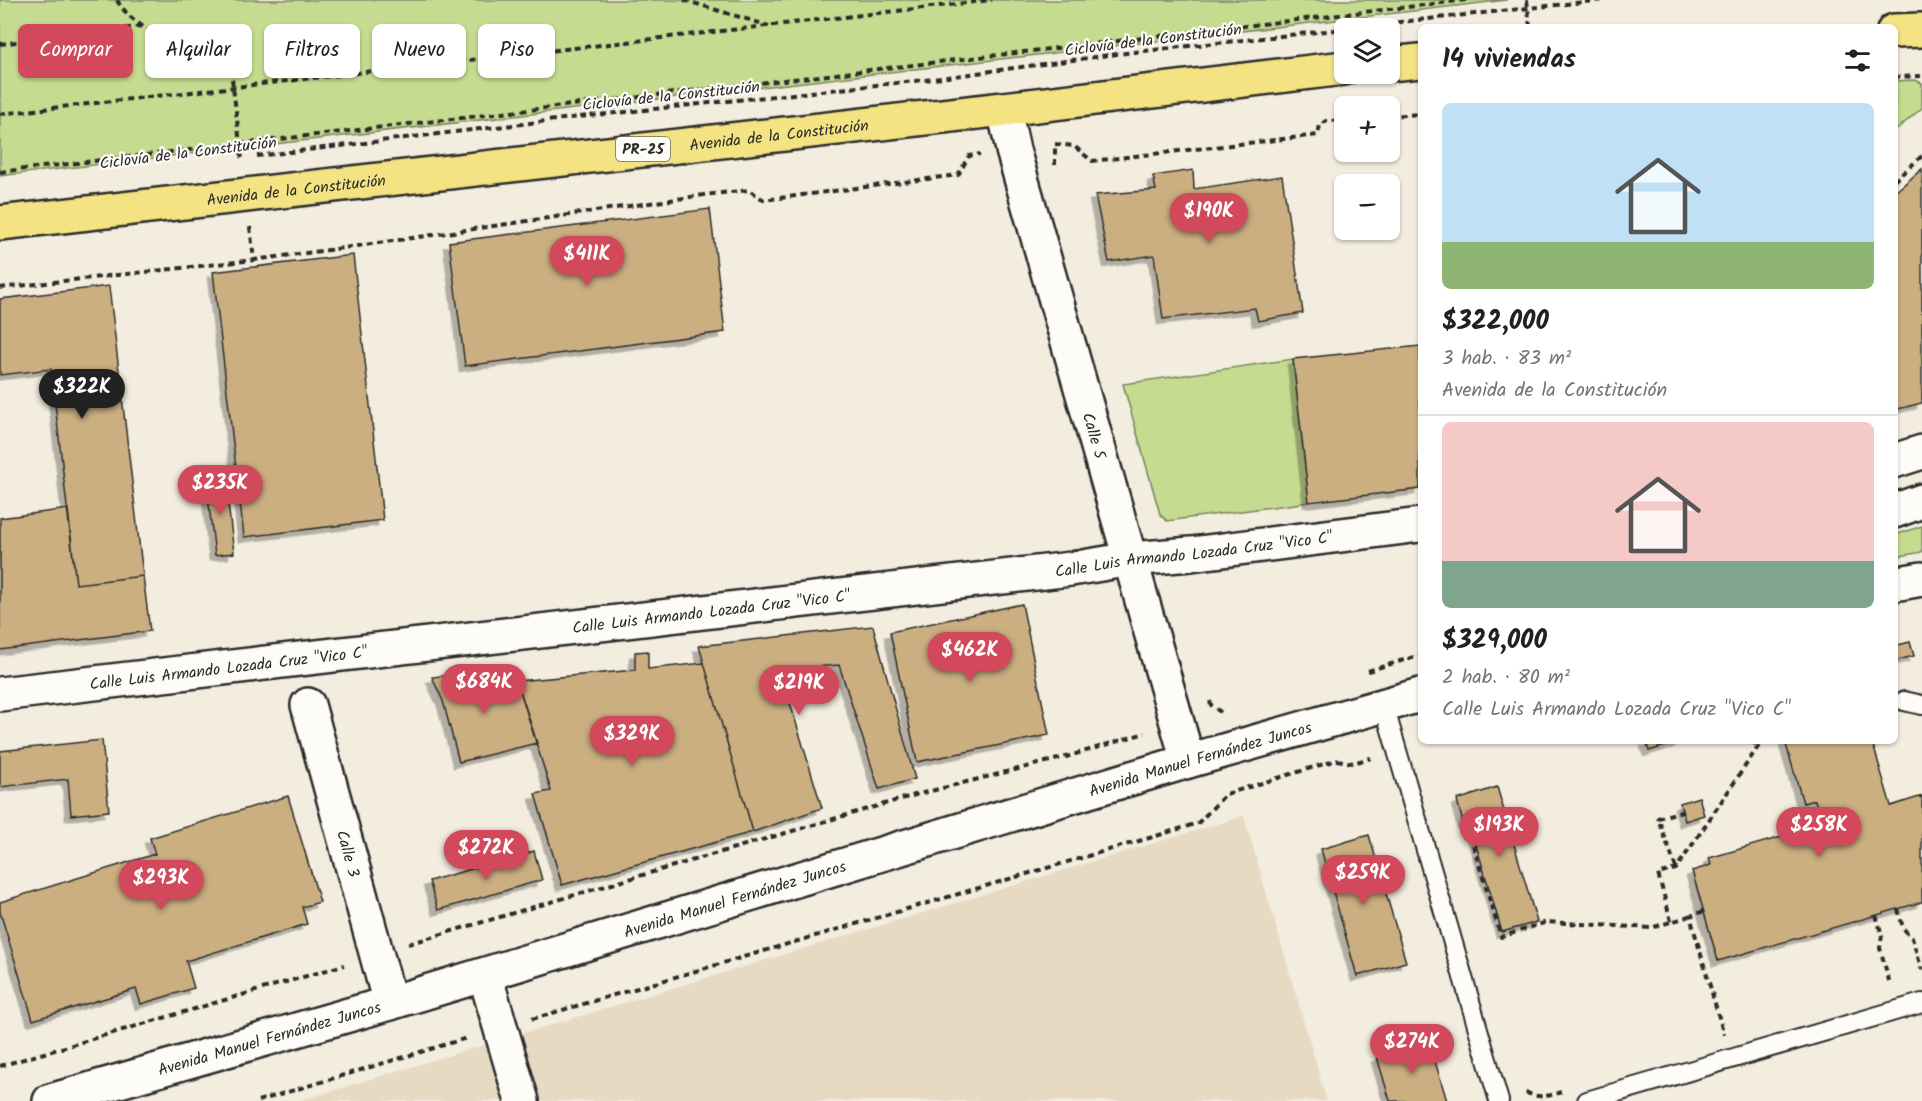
<!DOCTYPE html>
<html lang="es">
<head>
<meta charset="utf-8">
<style>
	:root { --surface:#fff; --page:#f2f2f2; --text:#202124; --muted:#757577; --line:#e0e0e0; --accent:#d1495b }
	body { margin:0; font-family:Kalam,sans-serif; background:var(--page); color:var(--text); height:100vh; display:flex; flex-direction:column; font-size:22px; white-space:nowrap }
	* { box-sizing:border-box; margin:0 }
	p { font-size:20px; color:var(--muted) }
	.icon { flex:none; width:33px; height:33px; fill:none; stroke:currentColor; stroke-width:2; stroke-linecap:round; stroke-linejoin:round }
	.map { position:relative; flex:1; overflow:hidden }
	.drawer { position:absolute; left:1418px; top:24px; width:480px; height:720px; display:flex; flex-direction:column; background:var(--surface); border-radius:9px; box-shadow:0 2px 4px #0004 }
	.drawer>* { flex:none }
	.top-card { position:absolute; left:18px; top:24px; width:570px; height:54px; display:flex; gap:12px }
	.fabs { position:absolute; left:1334px; top:18px; display:grid; gap:12px }
	.fabs a { display:grid; place-items:center; width:66px; height:66px; border-radius:9px; background:var(--surface); box-shadow:0 2px 4px #0004; font-size:30px }
	.price { position:absolute; translate:-50% -51px; padding:0 14px; border-radius:21px; background:var(--accent); color:#fff; font-size:20px; line-height:39px; filter:drop-shadow(0 2px 3px #0008) }
	.price::after { content:''; position:absolute; left:50%; top:36px; width:18px; height:14px; margin-left:-9px; background:inherit; clip-path:polygon(0 0,100% 0,50% 100%) }
	.price.selected { background:#222; color:#fff }
	ul { padding:0; list-style:none }
	li { display:grid; align-content:center; gap:12px; height:318px; padding:0 24px }
	li+li { border-top:2px solid var(--line) }
	li span { display:grid; place-items:center; height:186px; border-radius:9px; color:#555 }
	li>.icon { margin-inline-start:auto }
	span .icon { width:108px; height:108px; fill:#fffc; stroke-width:1 }
	li b { font-size:26px }
	h2 { display:flex; justify-content:space-between; align-items:center; height:72px; padding:0 24px; font-size:26px }
	.chip { padding:0 21px; border-radius:9px; background:var(--surface); box-shadow:0 2px 4px #0004; font-size:21px; line-height:54px }
	.chip.selected { background:var(--accent); color:#fff }
	.map>svg:first-child { display:block }
</style>
</head>
<body>
<div class="map">
<svg width="1922" height="1101" viewBox="0 0 1922 1101">
	<defs>
		<filter id="shadow"><feDropShadow dx="-5.5" dy="5.5" stdDeviation="0" flood-color="#0004"/></filter>
	</defs>
	<rect width="100%" height="100%" fill="#f3eddf"/>
	<filter id="ink" filterUnits="userSpaceOnUse"><feTurbulence type="fractalNoise" baseFrequency=".0167" numOctaves="2"/><feDisplacementMap in="SourceGraphic" scale="12" xChannelSelector="R" yChannelSelector="G"/><feConvolveMatrix kernelMatrix="1 2 1 2 8 2 1 2 1" color-interpolation-filters="sRGB"/></filter>
	<g filter="url(#ink)">
		<path fill="#e7dac3" d="M1244,816L1327,1101H298Z"/>
		<path fill="#c4db90" stroke="#78835e" stroke-width="1.5" d="M0,0H1507L0,176Z
			M1915,80L1922,83V108L1895,131V81Z
			M1293,359L1309,502L1167,521L1160,514L1123,384Z
			M1922,526V552L1895,557V535Z"/>
		<path fill="#ccaf81" stroke="#2b2b2b" stroke-width="1.5" filter="url(#shadow)" d="M1922,169V403L1894,410V193Z
			M1193,170L1194,189L1282,176L1303,313L1258,321L1255,308L1163,319L1154,255L1109,262L1095,195L1156,190L1153,176Z
			M710,209L725,332L465,366L449,242Z
			M353,255L383,520L244,537L213,272Z
			M109,286L143,576L76,584L51,369L0,375V299Z
			M1420,346V489L1309,502L1293,359Z
			M225,478L234,553L215,555L206,480Z
			M68,509L76,584L143,576L150,631L0,650V518Z
			M1022,604L1049,735L917,762L890,632Z
			M873,626L915,779L879,789L839,665L780,670L822,808L753,832L699,646Z
			M1910,642L1914,656L1894,661V646Z
			M648,651V669L704,663L753,832L562,885L535,794L551,791L517,681L635,670V652Z
			M483,671L487,689L517,681L537,743L459,762L443,701L432,677Z
			M102,740L109,811L71,815L68,779L0,787V751Z
			M1646,741H1681L1649,751Z
			M1785,741H1872L1891,806L1922,796V902L1718,961L1692,871L1711,865L1709,858L1822,825L1815,800L1803,803Z
			M1497,787L1537,922L1502,932L1469,821L1463,823L1457,800Z
			M288,796L320,902L302,907L307,924L186,961L194,988L141,1004L136,989L33,1020L0,912V902L155,854L150,838Z
			M1699,797L1704,815L1685,821L1680,803Z
			M1369,835L1406,962L1357,976L1321,849Z
			M534,851L542,880L438,910L429,881Z
			M1429,1041L1447,1101H1390L1377,1057Z"/>
		<g fill="none" stroke-linecap="round" stroke-linejoin="round">
			<g stroke="#2b2b2b" stroke-width="22">
				<path id="lane" d="M1904,701L1922,705
					M1384,706L1499,1101
					M1587,1101L1922,1003"/>
			</g>
			<g stroke="#2b2b2b" stroke-width="38">
				<g id="street">
					<path id="s1" d="M1004,109L1013,150L1188,761"/>
					<path d="M1894,461L1922,452"/>
					<path id="s2" d="M0,694L1071,569L1131,559L1191,554L1420,525"/>
					<path id="s3" d="M308,705L390,1003"/>
					<path d="M485,975L522,1101"/>
				</g>
			</g>
			<g stroke="#2b2b2b" stroke-width="38">
				<g id="secondary">
					<path d="M1894,511L1922,501"/>
					<path d="M1894,584L1922,579"/>
					<path id="s4" d="M50,1101L390,1003L1188,761L1420,695"/>
				</g>
			</g>
			<g stroke="#2b2b2b" stroke-width="38">
				<g id="primary">
					<path d="M1894,31L1922,30"/>
					<path d="M1389,64L1420,61"/>
					<path id="s5" d="M0,223L1004,109L1344,68"/>
				</g>
			</g>
			<path stroke="#2b2b2b" stroke-width="4" stroke-dasharray="6 4.5" stroke-linecap="butt" d="M117,0C124,14 145,30 160,36C172,40 186,41 197,43
				M684,0L769,26
				M1527,0L1530,27
				M1345,28L1603,0
				M0,44L144,26
				M1894,77L1922,76
				M232,79L242,160
				M0,114L992,0
				M1389,116L1420,114
				M257,156L579,117L933,79L1117,54L1344,29
				M1055,165V144L1074,146L1092,161L1318,135L1320,125L1326,121L1344,120
				M0,172L1467,0
				M1894,181L1922,156
				M250,227L254,260L358,246L704,195L749,190L764,200L958,175L969,156L980,154
				M0,288L254,260
				M1368,671L1420,655
				M1210,701L1211,705L1223,714
				M1751,741L1759,746
				M1467,825L1501,937L1547,922L1651,928L1690,916
				M1676,868L1658,818L1682,811
				M1898,909L1903,928L1912,938L1922,970
				M1704,911L1690,916L1724,1035
				M1876,915L1882,935L1880,948L1890,984
				M1671,921L1658,874L1676,869L1762,741
				M408,944L915,795L1066,757L1145,733
				M532,1019L1156,836L1198,823L1226,794L1337,760L1353,763L1371,758
				M0,1066L344,965
				M1526,1092C1536,1099 1550,1096 1561,1092
				M258,1101L467,1038"/>
			<use href="#lane" stroke="#fdfcf7" stroke-width="18"/>
			<use href="#street" stroke="#fdfcf7" stroke-width="33"/>
			<use href="#secondary" stroke="#fdfcf7" stroke-width="33"/>
			<use href="#primary" stroke="#f4e382" stroke-width="33"/>
		</g>
	</g>
	<g text-anchor="middle" stroke-width="4.5" stroke-linejoin="round" paint-order="stroke">
		<rect fill="#fdfcf7" stroke="#6a6a68" stroke-width="1.5" x="616" y="137" width="54" height="24" rx="4.5"/>
		<g font-size="15" font-weight="bold" fill="#2b2b2b">
			<text x="643" y="154">PR-25</text>
		</g>
		<g font-size="16" fill="#2b2b2b" stroke="#fdfcf7">
			<text transform="translate(1153 39) rotate(-7)" y="6">Ciclovía de la Constitución</text>
			<text transform="translate(671 95) rotate(-6)" y="6">Ciclovía de la Constitución</text>
			<text dy="6" stroke="none"><textPath href="#s5" startOffset="784">Avenida de la Constitución</textPath></text>
			<text transform="translate(188 152) rotate(-7)" y="6">Ciclovía de la Constitución</text>
			<text dy="6" stroke="none"><textPath href="#s5" startOffset="298">Avenida de la Constitución</textPath></text>
			<text dy="6" stroke="none"><textPath href="#s1" startOffset="339">Calle 5</textPath></text>
			<text dy="6" stroke="none"><textPath href="#s2" startOffset="1202">Calle Luis Armando Lozada Cruz "Vico C"</textPath></text>
			<text dy="6" stroke="none"><textPath href="#s2" startOffset="716">Calle Luis Armando Lozada Cruz "Vico C"</textPath></text>
			<text dy="6" stroke="none"><textPath href="#s2" startOffset="230">Calle Luis Armando Lozada Cruz "Vico C"</textPath></text>
			<text dy="6" stroke="none"><textPath href="#s4" startOffset="1200">Avenida Manuel Fernández Juncos</textPath></text>
			<text dy="6" stroke="none"><textPath href="#s3" startOffset="154">Calle 3</textPath></text>
			<text dy="6" stroke="none"><textPath href="#s4" startOffset="714">Avenida Manuel Fernández Juncos</textPath></text>
			<text dy="6" stroke="none"><textPath href="#s4" startOffset="228">Avenida Manuel Fernández Juncos</textPath></text>
		</g>
	</g>
</svg>
<div class="fabs">
<a><svg class="icon" aria-label="layers" viewBox="0 0 24 24"><path d="M12 4l9 5-9 5-9-5zM3 14l9 5 9-5"/></svg></a>
<a>+</a>
<a>−</a>
</div>
<b class="price" style="left:1209px;top:244px">$190K</b>
<b class="price" style="left:587px;top:287px">$411K</b>
<b class="price selected" style="left:82px;top:420px">$322K</b>
<b class="price" style="left:220px;top:516px">$235K</b>
<b class="price" style="left:970px;top:683px">$462K</b>
<b class="price" style="left:484px;top:715px">$684K</b>
<b class="price" style="left:799px;top:716px">$219K</b>
<b class="price" style="left:632px;top:767px">$329K</b>
<b class="price" style="left:1499px;top:858px">$193K</b>
<b class="price" style="left:1819px;top:858px">$258K</b>
<b class="price" style="left:486px;top:881px">$272K</b>
<b class="price" style="left:1363px;top:906px">$259K</b>
<b class="price" style="left:161px;top:911px">$293K</b>
<b class="price" style="left:1412px;top:1075px">$274K</b>
<div class="top-card">
<a class="chip selected">Comprar</a>
<a class="chip">Alquilar</a>
<a class="chip">Filtros</a>
<a class="chip">Nuevo</a>
<a class="chip">Piso</a>
</div>
<section class="drawer">
<h2>14 viviendas<svg class="icon" aria-label="filters" viewBox="0 0 24 24"><path d="M4 7h16M4 17h16"/><circle cx="9" cy="7" r="2"/><circle cx="15" cy="17" r="2"/></svg></h2>
<ul>
<li><span style="background:linear-gradient(#bfe0f5 75%,#8fb573 0)"><svg class="icon" aria-label="home" viewBox="0 0 24 24"><path d="M3 11l9-7 9 7M6 9v11h12V9"/></svg></span><div><b>$322,000</b><p>3 hab. · 83 m²</p><p>Avenida de la Constitución</p></div></li>
<li><span style="background:linear-gradient(#f6c9c9 75%,#7fa58c 0)"><svg class="icon" aria-label="home" viewBox="0 0 24 24"><path d="M3 11l9-7 9 7M6 9v11h12V9"/></svg></span><div><b>$329,000</b><p>2 hab. · 80 m²</p><p>Calle Luis Armando Lozada Cruz &quot;Vico C&quot;</p></div></li>
</ul>
</section>
</div>
</body>
</html>
